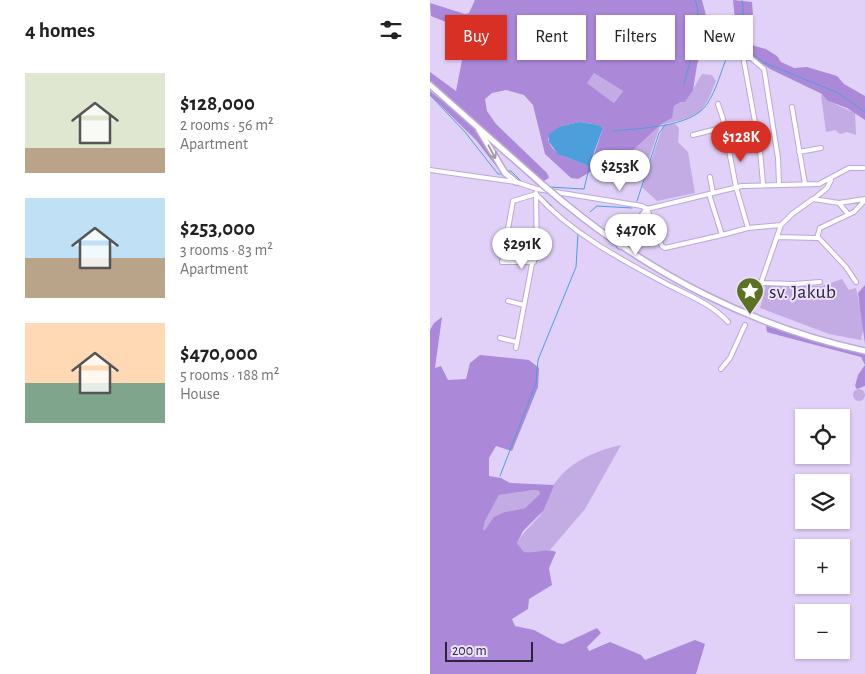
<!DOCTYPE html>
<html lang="en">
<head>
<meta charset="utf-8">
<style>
	:root { --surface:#fff; --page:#f6f6f6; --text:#222; --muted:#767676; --accent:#d93025 }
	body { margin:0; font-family:"Alegreya Sans",sans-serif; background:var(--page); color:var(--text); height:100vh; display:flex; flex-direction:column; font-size:19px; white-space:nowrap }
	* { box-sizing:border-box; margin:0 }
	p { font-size:16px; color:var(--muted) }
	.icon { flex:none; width:28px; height:28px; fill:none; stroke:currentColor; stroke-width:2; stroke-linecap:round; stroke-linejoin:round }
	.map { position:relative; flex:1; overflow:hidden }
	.panel { display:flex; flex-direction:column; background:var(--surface); width:430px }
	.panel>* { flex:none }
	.top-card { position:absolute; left:15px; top:15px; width:345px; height:45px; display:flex; gap:10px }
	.controls { position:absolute; left:365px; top:409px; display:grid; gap:10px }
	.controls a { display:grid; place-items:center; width:55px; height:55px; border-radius:0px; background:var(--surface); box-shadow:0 1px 4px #0004; font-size:25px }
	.scale { position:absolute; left:15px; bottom:12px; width:88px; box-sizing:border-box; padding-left:5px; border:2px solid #2c2537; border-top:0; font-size:14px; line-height:18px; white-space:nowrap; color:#2c2537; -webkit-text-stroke:4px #ece1ff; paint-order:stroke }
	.price { position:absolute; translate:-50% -42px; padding:0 11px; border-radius:18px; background:#fff; color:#222; font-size:16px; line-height:32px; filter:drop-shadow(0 1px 2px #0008) }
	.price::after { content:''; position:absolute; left:50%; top:30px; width:15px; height:11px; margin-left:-8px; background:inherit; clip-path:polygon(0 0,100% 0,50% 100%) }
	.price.active { background:var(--accent); color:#fff }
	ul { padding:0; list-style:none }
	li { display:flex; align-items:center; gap:15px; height:125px; padding:0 25px }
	li span { display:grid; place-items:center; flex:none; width:140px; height:100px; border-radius:0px; color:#555 }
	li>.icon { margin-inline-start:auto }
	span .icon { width:60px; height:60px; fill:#fffc; stroke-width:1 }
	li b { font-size:21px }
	h2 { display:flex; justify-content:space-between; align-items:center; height:60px; padding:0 25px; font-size:21px }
	.chip { padding:0 18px; border-radius:0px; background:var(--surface); box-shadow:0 1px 4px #0004; font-size:18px; line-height:45px }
	.chip.active { background:var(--accent); color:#fff }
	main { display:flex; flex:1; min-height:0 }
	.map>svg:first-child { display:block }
</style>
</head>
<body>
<main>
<section class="panel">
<h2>4 homes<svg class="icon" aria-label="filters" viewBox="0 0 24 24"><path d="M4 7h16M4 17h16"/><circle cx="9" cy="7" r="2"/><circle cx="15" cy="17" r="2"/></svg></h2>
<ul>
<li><span style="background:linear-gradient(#dfe7d0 75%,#b9a48a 0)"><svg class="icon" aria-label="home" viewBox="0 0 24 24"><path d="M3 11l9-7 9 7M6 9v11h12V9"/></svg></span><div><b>$128,000</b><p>2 rooms · 56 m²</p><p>Apartment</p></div></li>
<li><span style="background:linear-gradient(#bfe0f5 60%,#b9a48a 0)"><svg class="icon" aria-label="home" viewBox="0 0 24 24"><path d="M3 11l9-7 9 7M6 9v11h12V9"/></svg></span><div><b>$253,000</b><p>3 rooms · 83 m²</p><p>Apartment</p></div></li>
<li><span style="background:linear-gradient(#ffd9b3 60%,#7fa58c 0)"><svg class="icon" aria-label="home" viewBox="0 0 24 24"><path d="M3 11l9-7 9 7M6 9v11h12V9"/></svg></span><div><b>$470,000</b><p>5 rooms · 188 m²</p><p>House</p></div></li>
</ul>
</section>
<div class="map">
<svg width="435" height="674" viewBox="0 0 435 674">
	<rect width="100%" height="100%" fill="#e1d1f9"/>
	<path fill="#c3abe4" d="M164,73L193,91L184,103L157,83Z
		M272,74L282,75L286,81L279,98L271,111L256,119L230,125L239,120L244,106L249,102H255Z
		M393,94L398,101L425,113L426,135L417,132L410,134L405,130L396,132L391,95Z
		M238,124H245L249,128L248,142L258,152L265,193L227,201L212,187L233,126Z
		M230,126L218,161L200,163C196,150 220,130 230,126Z
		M412,279L419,290L426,288L434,326L431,340L399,334L330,308L336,285L392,286Z
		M423 395a6 6 0 1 1 12 0a6 6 0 1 1-12 0Z
		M191,445L155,509L120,550L103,554L94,552L87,543C94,530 105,523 113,511C118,505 118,496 121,489C136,463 164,451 191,445Z
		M104,490L109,491L110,494L95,508L75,512L55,530H53L55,521L69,495Z"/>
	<path fill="#ab88d8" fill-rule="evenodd" d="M45,0H272L279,27L267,65L263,90L255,102H250L244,106L242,118L230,125L203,150L180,157L167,168L148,179L141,178L115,154L103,105L94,95L76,90L62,93L55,99L57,111L66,124L117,173L119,178L112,182L0,83V72L26,91L34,50L41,32L1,16L0,3L35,14L39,13ZM164,73L193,91L184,103L157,83ZM150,122L169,125L173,128L161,164L156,165C142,158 122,156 118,139L131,126Z
		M303,0L322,2L323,14L313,39L325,46L336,49L347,56L351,62L364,68L377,67L407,76L414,84L435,96V120L417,108L398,101L392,94L340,69L321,56L298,50L305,20Z
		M0,91L42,125L50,136L69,170L46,140L0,95Z
		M435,285V344L428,293Z
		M12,317L5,368L11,366L18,380L36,379L40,363L50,355L99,360L109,368L108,387L82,451L66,446L59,458V476L71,478L80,483L124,485L114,510L93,531L87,543L94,552C106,554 116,548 126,552L119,568L122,585L99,599L98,609L82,619L85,626L104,630L128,643L133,644L167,628L171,633L157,647L159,651L180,642L211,655L215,660L265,640L275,644L266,674H0V330L4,323ZM104,490L109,491L110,494L95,508L75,512L64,517L55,530H53L55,521L69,495Z
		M336,326L435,355V386L427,389L425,386L428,375L435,365L431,357L340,333L337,332Z"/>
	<path fill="#4d9fdb" d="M150,122L169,125L173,128L159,166L128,154L119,142V134L131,126Z"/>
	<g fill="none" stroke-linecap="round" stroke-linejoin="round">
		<path stroke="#4d9fdb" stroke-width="1" d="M307,42L333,62L408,93L435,112
			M254,84C259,62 275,21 265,0
			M0,95L35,132L68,174H72
			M183,131C208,128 262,128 277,104C287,89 291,71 298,54C307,36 317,21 312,0
			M77,171H81L93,183
			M97,184L102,185
			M119,187L154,189L160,164
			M110,195L122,206
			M207,201L229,133L235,125
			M160,212L167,206L202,208
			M70,476L106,383L108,360L146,267L148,234"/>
		<g stroke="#bba8d7" stroke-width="6">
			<path id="minor" d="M288,104L293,119L306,187L318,228
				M362,107L375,184
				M263,135L295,127
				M369,152L391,148
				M0,170L86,182L107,189L212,206L217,209L232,246L235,248L292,235
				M280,177L283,193
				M333,184L330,150L313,56L321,58L334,69L348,158L349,184
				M106,194C140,232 188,258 233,282C255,294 281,303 298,322
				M279,194L292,235L318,228L351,225
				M385,198L397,188L401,180
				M409,203L418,214
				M217,209L312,186L389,184L419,168H435
				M347,237L387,238L390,228L424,212L435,200
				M388,237L416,267L426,282
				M104,262H72L83,201L106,194
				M333,283L364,284L390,282
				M78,301L94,305
				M323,306L351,225L362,214L383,199L409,203L435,199
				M70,338L87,342
				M86,348L102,264L107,256L106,193
				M291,369L300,358L315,325"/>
		</g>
		<g stroke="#bba8d7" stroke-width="8">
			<path id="major" d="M0,85L113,185
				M49,130L75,173L86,182
				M132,201C220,274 323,327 435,351
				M190,246L217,209"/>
		</g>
		<use href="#minor" stroke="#fff" stroke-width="4"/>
		<use href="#major" stroke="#fff" stroke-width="5"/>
		<g stroke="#bba8d7" stroke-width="8" stroke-linecap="butt">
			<path id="major-bridge" d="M113,185L132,201"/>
		</g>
		<use href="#major-bridge" stroke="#fff" stroke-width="5"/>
	</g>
	<defs><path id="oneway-shaft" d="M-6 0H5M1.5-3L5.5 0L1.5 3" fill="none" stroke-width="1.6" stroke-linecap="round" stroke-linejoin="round" transform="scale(1.25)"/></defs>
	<use stroke="#a09da5" href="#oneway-shaft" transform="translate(62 152) rotate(62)"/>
	<defs>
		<g id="sight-pin" transform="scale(1.4375)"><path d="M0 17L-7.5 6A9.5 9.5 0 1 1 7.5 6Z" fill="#5c7222" stroke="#ece1ff"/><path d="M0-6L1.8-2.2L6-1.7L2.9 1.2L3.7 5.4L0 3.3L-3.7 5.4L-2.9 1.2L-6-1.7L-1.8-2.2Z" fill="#fff"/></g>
	</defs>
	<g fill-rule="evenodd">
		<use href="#sight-pin" x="320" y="291"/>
	</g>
	<g text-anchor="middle" stroke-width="4" stroke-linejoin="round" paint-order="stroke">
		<g font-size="20" fill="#2c2537" stroke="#ece1ff" text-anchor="start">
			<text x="339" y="298">sv. Jakub</text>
		</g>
	</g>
</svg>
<div class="controls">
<a><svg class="icon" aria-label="locate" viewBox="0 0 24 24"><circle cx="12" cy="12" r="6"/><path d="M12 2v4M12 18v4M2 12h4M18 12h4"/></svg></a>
<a><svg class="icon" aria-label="layers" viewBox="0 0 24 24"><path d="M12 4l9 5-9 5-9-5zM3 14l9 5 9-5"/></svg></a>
<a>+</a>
<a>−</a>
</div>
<div class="scale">200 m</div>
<b class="price active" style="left:311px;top:163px">$128K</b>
<b class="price" style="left:190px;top:192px">$253K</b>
<b class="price" style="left:206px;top:256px">$470K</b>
<b class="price" style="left:92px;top:270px">$291K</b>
<div class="top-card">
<a class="chip active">Buy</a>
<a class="chip">Rent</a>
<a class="chip">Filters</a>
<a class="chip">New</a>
</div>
</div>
</main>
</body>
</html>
